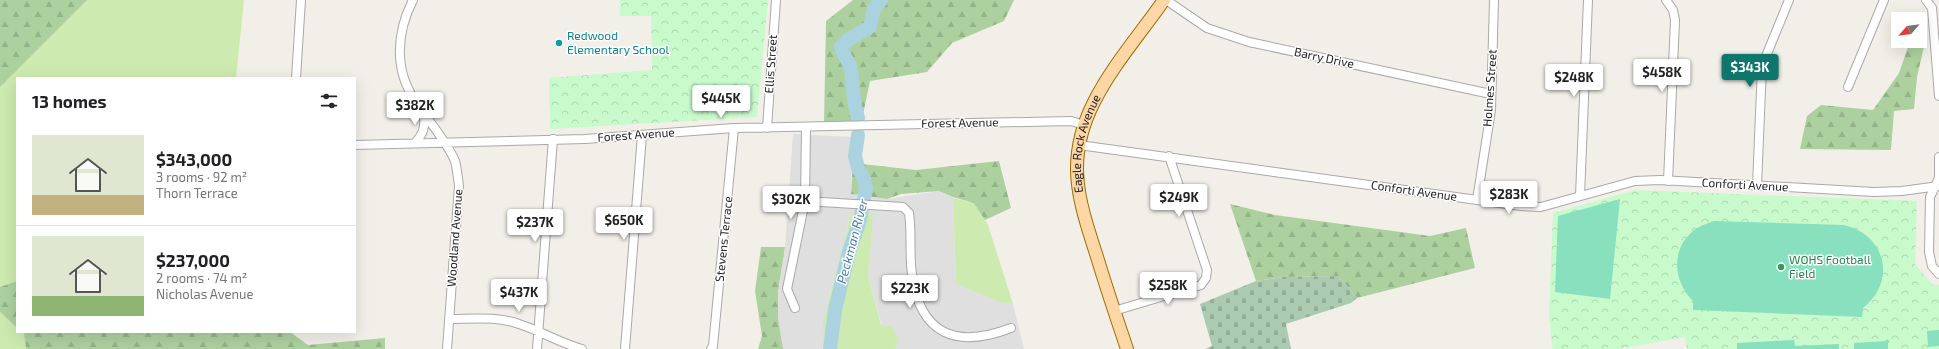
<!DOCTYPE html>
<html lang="en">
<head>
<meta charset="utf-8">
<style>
	:root { --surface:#fff; --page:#f6f6f6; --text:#202124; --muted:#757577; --line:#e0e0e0; --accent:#0f766e }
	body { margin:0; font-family:"Exo 2",sans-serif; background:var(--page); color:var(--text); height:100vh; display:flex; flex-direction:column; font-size:15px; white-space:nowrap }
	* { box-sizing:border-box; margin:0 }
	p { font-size:13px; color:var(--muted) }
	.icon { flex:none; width:22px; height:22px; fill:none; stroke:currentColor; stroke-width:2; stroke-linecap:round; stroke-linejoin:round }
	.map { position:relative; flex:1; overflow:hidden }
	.panel { position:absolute; left:16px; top:77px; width:340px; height:256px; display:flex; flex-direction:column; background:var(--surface); border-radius:0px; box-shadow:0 4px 16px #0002 }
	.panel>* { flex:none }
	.needle { width:26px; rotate:242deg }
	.controls { position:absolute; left:1891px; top:12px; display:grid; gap:8px }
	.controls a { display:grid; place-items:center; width:36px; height:36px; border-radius:0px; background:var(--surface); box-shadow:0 4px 16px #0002; font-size:20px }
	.price { position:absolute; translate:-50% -34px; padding:0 9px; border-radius:4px; background:#fff; color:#222; font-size:13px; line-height:26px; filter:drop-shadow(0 1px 2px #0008) }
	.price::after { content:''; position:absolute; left:50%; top:24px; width:12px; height:9px; margin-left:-6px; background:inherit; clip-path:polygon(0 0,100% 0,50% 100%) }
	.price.selected { background:var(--accent); color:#fff }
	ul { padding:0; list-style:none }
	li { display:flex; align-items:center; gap:12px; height:100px; padding:0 16px }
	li+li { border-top:1px solid var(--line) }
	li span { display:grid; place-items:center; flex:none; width:112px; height:80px; border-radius:0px; color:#555 }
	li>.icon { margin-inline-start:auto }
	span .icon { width:48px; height:48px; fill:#fffc; stroke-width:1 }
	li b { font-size:17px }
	h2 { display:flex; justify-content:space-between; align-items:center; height:48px; padding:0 16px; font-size:17px }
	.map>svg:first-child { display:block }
</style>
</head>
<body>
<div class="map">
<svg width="1939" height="349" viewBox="0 0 1939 349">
	<defs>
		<pattern id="forest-firs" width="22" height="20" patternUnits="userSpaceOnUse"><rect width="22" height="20" fill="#add19e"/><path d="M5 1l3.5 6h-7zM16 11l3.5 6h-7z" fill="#95b388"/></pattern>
		<pattern id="cemetery-stones" width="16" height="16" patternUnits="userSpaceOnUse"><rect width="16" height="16" fill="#aacbaf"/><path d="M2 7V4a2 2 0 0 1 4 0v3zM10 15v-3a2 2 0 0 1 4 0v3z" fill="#92ae96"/></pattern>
		<pattern id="park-crowns" width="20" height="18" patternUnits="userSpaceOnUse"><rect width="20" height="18" fill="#c8facc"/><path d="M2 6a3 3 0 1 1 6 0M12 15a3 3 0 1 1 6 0" fill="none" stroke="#acd6af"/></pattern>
	</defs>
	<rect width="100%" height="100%" fill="#f2efe9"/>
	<path fill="#e0dfdf" d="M793,134L852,137L851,194L887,199L939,191L953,197L956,284L1013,304L1024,349H888L868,276L872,213L850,214L826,349H783L778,318V291L785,247Z"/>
	<path fill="#cdebb0" d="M87,0H244L236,78H17V281L0,287V87Z
		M953,198L975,203L988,225L1013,304L1000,302L956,284Z
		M873,213L868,276L881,325L892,327L899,339L895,349H824L823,322L847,232L850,214Z
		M0,312L17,328V332L24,334L26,349H0Z"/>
	<path fill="url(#forest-firs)" d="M0,0H87L0,87Z
		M853,0H1014L1004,21L952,43L927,72L870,81L861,124H824L826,21Z
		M1910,41L1925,42L1917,77L1914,109L1894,111L1891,150L1800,149L1807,116L1821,105L1873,110L1899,73Z
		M999,161L1011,208L985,220L974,203L953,197L939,191L901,194L887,199L851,194L853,163L916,170Z
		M1230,204L1275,215L1430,236L1466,228L1475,268L1357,298L1338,276L1284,277L1256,281Z
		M761,247H785L778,291V318L783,349H758L762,336L755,291Z
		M17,281V328L0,312V287Z
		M22,332H290L308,345L385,338V349H26L24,334Z"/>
	<path fill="url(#cemetery-stones)" d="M1338,276L1357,298L1351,303L1286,324L1291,349H1205L1212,346L1200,304L1256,281L1284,277Z"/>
	<path fill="url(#park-crowns)" d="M620,0H768L757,117L550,129L549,78L652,70L651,16H620Z
		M1635,190L1917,201L1915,264L1933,285H1939V349H1687L1685,337L1619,349H1554L1552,347L1549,314L1553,213Z"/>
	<path fill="#88e0be" d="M1620,199L1610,299L1555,292L1558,216Z
		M1714,221L1844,225C1886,235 1897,281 1863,308L1862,317L1693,310V301C1674,282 1670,251 1692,232C1698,226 1706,224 1714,221Z
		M1939,330V346L1928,347L1927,331Z
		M1887,339L1890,342L1888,343V349H1854V343L1885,341Z
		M1794,340L1795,346L1839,344V349H1737V343Z"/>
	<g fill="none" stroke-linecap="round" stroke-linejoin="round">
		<path stroke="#aad3df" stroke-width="14" d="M858,118C852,102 854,87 851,70C850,61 843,57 841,47L849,39L870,27L874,9L881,0
			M830,349L835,310L849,252L860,220L866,189L864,179L858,168L855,156L858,135"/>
		<g stroke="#a9a9a9" stroke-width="10">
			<path id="street" d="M413,0C396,33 394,71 416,102C429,122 446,140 455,161C457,169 458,178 459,186L447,349
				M1166,0L1207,28L1249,42L1491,94
				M1666,0L1673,10L1675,20L1668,181
				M1926,0L1932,8L1939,96
				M296,78L301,0
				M1848,87L1884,0
				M767,128L776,0
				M415,143C424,133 425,127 424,114
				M355,145L585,139L734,128L1071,121L1084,125
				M1079,145L1521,206L1541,207L1635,181L1660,180L1874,192L1902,191L1939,186
				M1939,157V178L1930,197L1929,252L1932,266L1939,274
				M1757,186L1762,66L1789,0
				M1580,196L1588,0
				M1477,200L1491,110L1494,0
				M805,201L903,207L909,213C912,233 909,254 912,274C920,335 956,349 1011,328
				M795,308L787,289L805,201L806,127
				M1114,311L1201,285L1206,278L1207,270L1169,156
				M449,319C472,319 498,316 519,324C541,331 560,343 582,349
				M537,349L553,139
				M625,349L642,135
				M711,349L713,346L734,128"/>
		</g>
		<g stroke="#a06b00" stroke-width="14">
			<g id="primary">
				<path id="s1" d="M1127,349C1117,319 1107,290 1098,260C1079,201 1064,161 1094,102C1112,66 1141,33 1164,0"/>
			</g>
		</g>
		<use href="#street" stroke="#fff" stroke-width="8"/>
		<use href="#primary" stroke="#fcd6a4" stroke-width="12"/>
	</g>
	<circle fill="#0f9aa8" stroke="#fff" stroke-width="1.5" cx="559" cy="43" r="4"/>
	<circle fill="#2e9e5b" stroke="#fff" stroke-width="1.5" cx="1781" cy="267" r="4"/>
	<g text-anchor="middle" stroke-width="3" stroke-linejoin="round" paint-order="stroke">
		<g font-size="12" fill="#0d838f" stroke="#fff" text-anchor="start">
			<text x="567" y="40">Redwood<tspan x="567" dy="14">Elementary School</tspan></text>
		</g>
		<g font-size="12" fill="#222" stroke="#fff">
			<text transform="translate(1324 58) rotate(12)" y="4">Barry Drive</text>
			<text transform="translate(771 64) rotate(-86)" y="4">Ellis Street</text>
			<text transform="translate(1490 88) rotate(-86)" y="4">Holmes Street</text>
			<text transform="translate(960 123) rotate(-1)" y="4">Forest Avenue</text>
			<text transform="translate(636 135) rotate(-4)" y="4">Forest Avenue</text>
			<text dy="4" stroke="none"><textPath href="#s1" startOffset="214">Eagle Rock Avenue</textPath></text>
			<text transform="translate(1745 185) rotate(3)" y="4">Conforti Avenue</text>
			<text transform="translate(1414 191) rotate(8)" y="4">Conforti Avenue</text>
			<text transform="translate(455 238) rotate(-86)" y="4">Woodland Avenue</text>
			<text transform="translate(724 239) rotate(-84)" y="4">Stevens Terrace</text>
		</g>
		<g font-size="12" fill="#27864d" stroke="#fff" text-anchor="start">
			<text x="1789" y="264">WOHS Football<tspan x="1789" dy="14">Field</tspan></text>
		</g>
		<g font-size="13" font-style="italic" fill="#4a7aab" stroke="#fff">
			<text transform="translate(852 241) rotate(-75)" y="5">Peckman River</text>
		</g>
	</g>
</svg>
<div class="controls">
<a><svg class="needle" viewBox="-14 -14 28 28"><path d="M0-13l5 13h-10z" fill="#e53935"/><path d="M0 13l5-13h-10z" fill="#757577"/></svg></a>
</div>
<b class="price selected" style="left:1750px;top:88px">$343K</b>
<b class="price" style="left:1662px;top:93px">$458K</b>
<b class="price" style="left:1574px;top:98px">$248K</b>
<b class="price" style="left:721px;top:119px">$445K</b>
<b class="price" style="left:415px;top:126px">$382K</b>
<b class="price" style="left:1509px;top:215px">$283K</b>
<b class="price" style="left:1179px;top:218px">$249K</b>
<b class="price" style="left:791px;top:220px">$302K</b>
<b class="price" style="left:624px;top:241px">$650K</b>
<b class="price" style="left:535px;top:243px">$237K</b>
<b class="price" style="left:1168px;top:306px">$258K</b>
<b class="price" style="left:910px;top:309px">$223K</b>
<b class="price" style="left:519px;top:313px">$437K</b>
<section class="panel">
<h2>13 homes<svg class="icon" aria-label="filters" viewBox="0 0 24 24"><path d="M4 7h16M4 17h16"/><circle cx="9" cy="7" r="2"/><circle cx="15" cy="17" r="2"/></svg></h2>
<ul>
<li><span style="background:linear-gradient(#dfe7d0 75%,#c2b280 0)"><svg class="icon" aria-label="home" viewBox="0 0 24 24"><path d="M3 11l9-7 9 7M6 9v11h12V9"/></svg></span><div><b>$343,000</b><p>3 rooms · 92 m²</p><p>Thorn Terrace</p></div></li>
<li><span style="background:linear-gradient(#dfe7d0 75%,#8fb573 0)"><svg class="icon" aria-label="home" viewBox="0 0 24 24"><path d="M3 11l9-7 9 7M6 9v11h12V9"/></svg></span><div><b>$237,000</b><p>2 rooms · 74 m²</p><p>Nicholas Avenue</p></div></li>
</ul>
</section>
</div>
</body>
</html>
